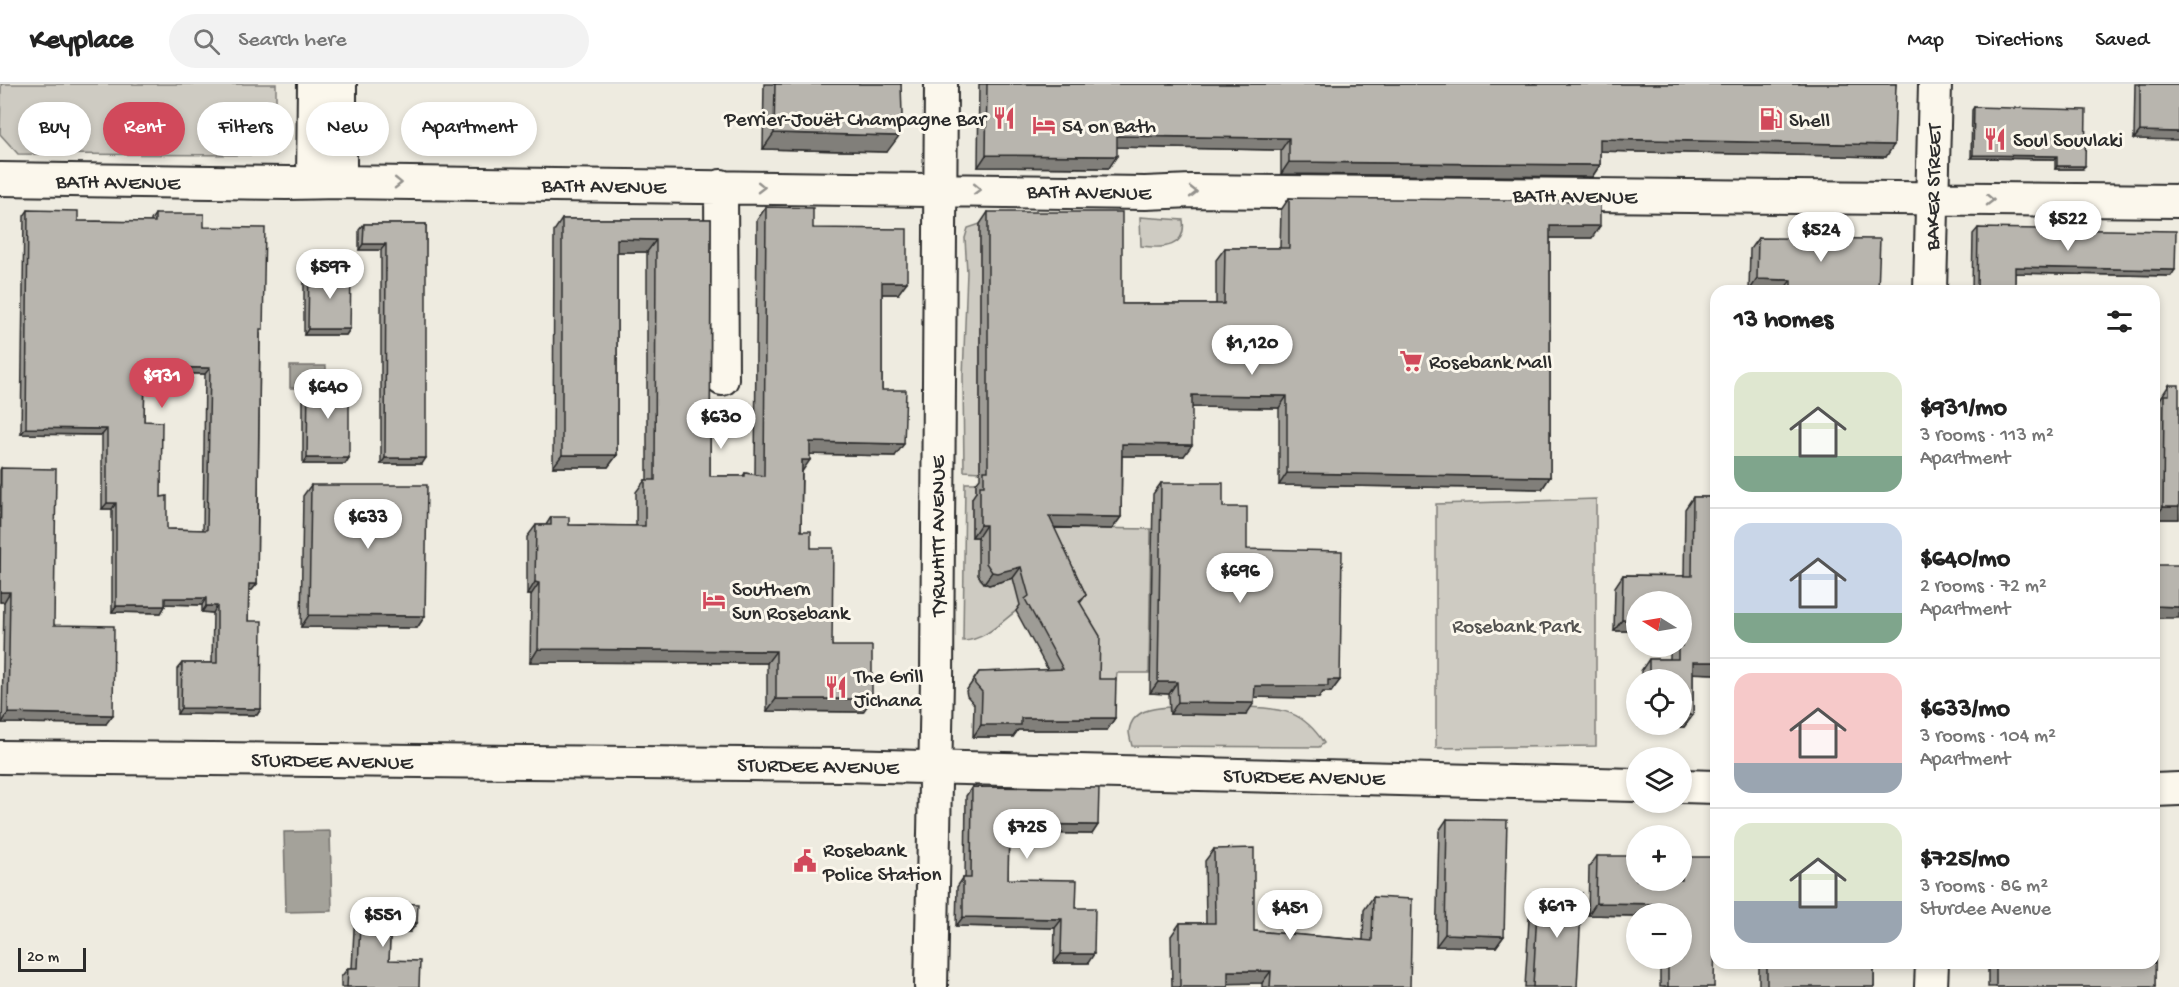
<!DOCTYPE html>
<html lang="en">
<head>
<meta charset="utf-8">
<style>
	:root { --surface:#fff; --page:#f2f2f2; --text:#222; --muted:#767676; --line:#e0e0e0; --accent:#d1495b }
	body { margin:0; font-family:"Gochi Hand",sans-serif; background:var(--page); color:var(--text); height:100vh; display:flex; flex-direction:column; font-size:22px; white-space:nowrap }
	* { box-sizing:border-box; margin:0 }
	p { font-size:20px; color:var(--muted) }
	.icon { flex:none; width:33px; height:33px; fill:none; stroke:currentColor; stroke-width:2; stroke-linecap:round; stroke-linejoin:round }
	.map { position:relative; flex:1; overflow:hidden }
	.sheet { position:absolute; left:1710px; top:201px; width:450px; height:684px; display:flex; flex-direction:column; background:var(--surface); border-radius:18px; box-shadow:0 3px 9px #0003 }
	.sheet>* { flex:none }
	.guide { position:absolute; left:18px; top:18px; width:570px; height:54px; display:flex; gap:12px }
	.needle { width:39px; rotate:281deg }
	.controls { position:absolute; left:1626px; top:507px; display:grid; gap:12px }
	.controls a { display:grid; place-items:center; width:66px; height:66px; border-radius:50%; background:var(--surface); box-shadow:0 3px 9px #0003; font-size:30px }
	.scale { position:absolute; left:18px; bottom:15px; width:68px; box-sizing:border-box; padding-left:6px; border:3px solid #2b2b2b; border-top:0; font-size:16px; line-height:21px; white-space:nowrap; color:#2b2b2b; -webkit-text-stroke:4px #fbf7ec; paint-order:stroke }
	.price { position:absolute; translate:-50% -51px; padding:0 14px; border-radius:21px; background:#fff; color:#222; font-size:20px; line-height:39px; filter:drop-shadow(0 2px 3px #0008) }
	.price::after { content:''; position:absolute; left:50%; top:36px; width:18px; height:14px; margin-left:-9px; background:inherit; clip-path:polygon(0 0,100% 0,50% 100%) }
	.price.on { background:var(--accent); color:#fff }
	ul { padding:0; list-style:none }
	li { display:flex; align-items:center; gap:18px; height:150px; padding:0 24px }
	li+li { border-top:2px solid var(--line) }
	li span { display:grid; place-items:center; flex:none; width:168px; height:120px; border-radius:18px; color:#555 }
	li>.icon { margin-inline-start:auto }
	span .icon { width:72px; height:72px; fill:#fffc; stroke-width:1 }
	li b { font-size:26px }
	h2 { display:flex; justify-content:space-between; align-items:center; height:72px; padding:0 24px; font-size:26px }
	.pill { padding:0 21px; border-radius:27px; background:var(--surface); box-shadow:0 3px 9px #0003; font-size:21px; line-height:54px }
	.pill.on { background:var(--accent); color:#fff }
	header { display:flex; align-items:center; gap:36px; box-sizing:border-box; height:84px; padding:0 30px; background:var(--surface); border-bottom:2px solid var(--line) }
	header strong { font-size:28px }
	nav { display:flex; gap:33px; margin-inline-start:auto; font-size:21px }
	.search { width:420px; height:54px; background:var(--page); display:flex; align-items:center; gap:15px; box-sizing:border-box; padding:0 21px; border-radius:33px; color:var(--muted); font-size:22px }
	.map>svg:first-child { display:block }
</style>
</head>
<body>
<header>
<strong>Keyplace</strong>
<div class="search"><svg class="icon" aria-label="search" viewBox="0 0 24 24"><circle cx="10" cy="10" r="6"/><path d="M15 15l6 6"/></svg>Search here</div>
<nav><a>Map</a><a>Directions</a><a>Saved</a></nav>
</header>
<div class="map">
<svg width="2179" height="903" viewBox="0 0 2179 903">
	<rect width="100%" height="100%" fill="#eeebe0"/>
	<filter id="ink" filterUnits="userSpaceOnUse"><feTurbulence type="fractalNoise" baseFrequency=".0167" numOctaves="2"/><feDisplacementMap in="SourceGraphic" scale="12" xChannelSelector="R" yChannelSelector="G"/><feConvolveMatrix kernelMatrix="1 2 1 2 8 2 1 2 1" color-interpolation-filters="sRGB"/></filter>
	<g filter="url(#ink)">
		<path fill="#cecbc2" stroke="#7c7b76" stroke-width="1.5" d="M1,0H276V71L18,70L0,50Z
			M1140,133L1183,136C1187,164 1163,165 1141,162Z
			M980,140V388L964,387L963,293L967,188L965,154L968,144Z
			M965,399H976V414H972V452L978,453L980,495C990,506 1003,496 1014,491L1023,522C1004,534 988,556 963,557Z
			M1596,415V662L1436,664V420Z
			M1017,443L1151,445L1149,589H1117L1116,597L1091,595Z
			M1169,623L1170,630L1246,631V623C1283,624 1303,627 1324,659L1319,663L1132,662C1131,658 1129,651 1129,647C1132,626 1153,624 1169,623Z"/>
		<path fill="#a4a29a" stroke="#74726e" stroke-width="1.5" d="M290,282H326V304H290Z
			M330,747L332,827L286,828L284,748Z"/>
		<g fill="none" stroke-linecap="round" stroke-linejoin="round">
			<g stroke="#2b2b2b" stroke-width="36">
				<path id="minor" d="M340,0V98
					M0,95L287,99L340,98L1145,109L1192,107L2179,117
					M313,98L314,0
					M721,102L722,295
					M1930,207L1935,0
					M0,673L843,681L1636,701
					M1682,702L1716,703
					M2154,706L2179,705
					M931,903L937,596L941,0
					M1931,903L1932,879"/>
			</g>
			<use href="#minor" stroke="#fbf7ec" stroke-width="32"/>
		</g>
		<path fill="#9e9c96" stroke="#2b2b2b" stroke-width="1.5" fill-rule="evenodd" d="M764,0H901L887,68L763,65Z
			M979,0H1896L1886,73L1600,67V81L1592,93L1281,90V66L1117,63L1109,84L978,83Z
			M2135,0H2179L2134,55Z
			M1974,23L2082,85H2055V75L1971,74L1972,26Z
			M1289,114L1592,154H1550V393L1542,405L1279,401V324L1192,323L1184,372H1122L1121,433L1112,445L1054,444L1086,511L1080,519L1099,595L1115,634L1107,646H1018L1013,653H973L974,620L967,612L966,607L979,588L1048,586L1016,527L1020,521L1013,494L989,501L984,499L978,491V453H972V414L976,408V399L980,394V140L988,128L1122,220H1216V176L1225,164H1280L1281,126Z
			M766,123L813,144L898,210H882V306L895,372L810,370L802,387L801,447L811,464L832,562L863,628L767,627V579L530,578L531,511H527V453L536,441H546L551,433L569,441L636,442V408L645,396H647V168H617V371L608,383H553L554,147L562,135H711L710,392H743L745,389L755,391L757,136Z
			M28,126L78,137L151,138V136L155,130L204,143L260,250L257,500L252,506H249L248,537L261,625L257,631L177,630V585L182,579H212L213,529L202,528V521L165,520V522L161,529L112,528V425H102V351L21,350L24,132ZM145,289L205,290L203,446L167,445L144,337Z
			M364,140H426L422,380H381V166H359V146Z
			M1978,144L2171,192L2015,189V207H1972L1973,150Z
			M1758,154L1878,207H1749L1750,165Z
			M309,187L350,245L346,251H304V193Z
			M308,298L349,374L345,380H303V304Z
			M2169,301L2179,435H2154L2155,323Z
			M1,384L54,541L106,640L2,639L4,518H0V386Z
			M1161,399L1223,423L1247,465L1340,596L1331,608H1323L1319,614L1255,613L1246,631L1170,630L1169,610L1150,609L1153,410Z
			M311,401L425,532L417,544L301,543L303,412Z
			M1693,413H1716V590L1693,589V631L1684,643L1640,642V640H1682V596H1641V587L1649,575H1670V562H1682V518H1636V547H1614L1615,503L1623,491L1684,492L1685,425Z
			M972,703L1098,741L1092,750L1009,749L1008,795L1076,824L1088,879H1054L1055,844L956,842L957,803L963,794H965L966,712Z
			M1447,735L1504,852L1496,863L1436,862L1439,747Z
			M1214,765L1254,847L1363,856L1364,826L1373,813L1410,903H1262V899H1228V903H1172L1171,852L1180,839H1206L1205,777Z
			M1597,772L1682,796L1714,903H1660V874H1682V830H1636V832L1588,831L1589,783Z
			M1538,806L1577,903H1525L1530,818Z
			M361,818L417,839L410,848L390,847L389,876L419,903H341V893L348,884H352L355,827Z
			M1759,879H1874V903H1759Z
			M1990,879H2154L2155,903H1988V882Z"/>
		<path fill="#817f7a" stroke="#2b2b2b" stroke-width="1.5" d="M2140,47L2179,48V56L2134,55Z
			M774,49L899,52L887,68L763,65Z
			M1117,52L1289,54L1281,66L1109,63Z
			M1600,55L1894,61L1886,73L1592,67Z
			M986,71L1117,72L1109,84L978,83Z
			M1973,71L2057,72L2055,75L1971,74Z
			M1289,78L1600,81L1592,93L1281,90Z
			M2057,82H2085L2082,85H2055Z
			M1550,142H1600L1592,154H1542Z
			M617,155L656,156L647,168H608Z
			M363,160H386L381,166H359Z
			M2015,183L2175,186L2171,192L2011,189Z
			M1757,195L1791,196L1783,207H1749Z
			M882,198H907L898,210H874Z
			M308,245H350L346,251H304Z
			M145,283L210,284L205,290L141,289Z
			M1192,311L1287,312L1279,324L1184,323Z
			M26,344L107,345L102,351L21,350Z
			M810,358L904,360L895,372L801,370Z
			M1122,360L1192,361L1184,372H1114Z
			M562,371H617L608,383H553Z
			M307,374H349L345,380H303Z
			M385,374H426L422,380H381Z
			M802,376H810L801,389Z
			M1287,389L1550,393L1542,405L1279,401Z
			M107,419H116L112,425H102Z
			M2163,423H2179V435H2154Z
			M1049,432L1121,433L1112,445L1041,443Z
			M980,441H986L978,453H972Z
			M1021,483L1013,494L989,501L984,499L992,488Z
			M535,498L539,499L531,511H527Z
			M249,500H257L252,506H244Z
			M0,508H10L4,518H0Z
			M165,514H206L202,521L161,520Z
			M116,522H165L161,529L112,528Z
			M206,522H217L213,529L202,528Z
			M2154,522L2179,523V534H2154Z
			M309,531L425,532L417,544L301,543Z
			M1622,536H1636V547H1614Z
			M538,565L776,567L767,579L530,578Z
			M1693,578H1716V590L1685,589Z
			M1328,596H1340L1331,608H1323L1319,614L1247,613L1255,602Z
			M1158,598H1177L1169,610L1150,609Z
			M776,615H872L863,628L767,627Z
			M1178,618L1254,619L1246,631L1170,630Z
			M181,624L261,625L257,631L177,630Z
			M8,629L113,631L106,640L2,639Z
			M1682,631H1693L1684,643L1640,642L1642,640H1682Z
			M1021,634H1115L1107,646H1018L1013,653H973L981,641Z
			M1009,740L1098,741L1092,750L1002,749Z
			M1596,819L1669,820L1663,830H1636V832L1588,831Z
			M963,833L1062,835L1055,844L956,842Z
			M391,838L417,839L410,848L385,847Z
			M1445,850L1504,852L1496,863L1436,862Z
			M1061,870H1094L1088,879H1054Z
			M1228,887H1271L1262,899L1219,900Z"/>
		<path fill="#b8b5ae" stroke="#2b2b2b" stroke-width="1.5" fill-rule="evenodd" d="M775,0H901L902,30L899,52L774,49Z
			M987,0H1896L1894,61L1600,55V81L1289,78V54L1117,52V72L986,71Z
			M2140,0H2179V48L2140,47Z
			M1974,23L2086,26L2085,82H2057V72L1973,71Z
			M1289,114L1600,117V142H1550V393L1287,389V312L1192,311V361L1122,360L1121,433L1049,432L1086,511L1079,517L1100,552L1099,595H1116L1115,634H1021V641H981L982,608L975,600L974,596L979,588L1063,585L1025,515L1029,512L1021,483L997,489L992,488L986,479V441H980V402H984V387H988V128H1122V220H1224L1225,164H1289Z
			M766,123L813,124V144L907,145V198H882V306H906L904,360L810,358V376H802L801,447H811V464H833L832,562H872V615H776V567L538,565L539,499L535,498L536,441H551V433H569V441L645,442V396H655L656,156L617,155V371H562V135H711L710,392H745V389L764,392Z
			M28,126L78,127V137L155,138V130H204V143L265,144L263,245H260L257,500H249L248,537H262L261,625L181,624L182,579H217V522H206V514H165V522H116V419H107V345L26,344ZM145,283L210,284L207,446L167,445V412L161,413L162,338L144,337Z
			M364,140H426V374H385L386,160H363Z
			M1978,144L2176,147L2175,186L2015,183V207H1977Z
			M1758,154L1880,155L1878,207H1791V196L1757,195Z
			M309,187H351L350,245H308Z
			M308,298H349V374H307Z
			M2169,301H2179V423H2163L2164,311H2169Z
			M1,384L56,385L54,541L114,542L113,631L8,629L10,508H0Z
			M1161,399H1223V423H1247V465L1342,467L1340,596H1328V602H1255L1254,619L1178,618L1177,598H1158Z
			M311,401H427L425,532L309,531Z
			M1693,413H1716V578H1693V631H1682V596H1649V575H1678V562H1682V518H1636V536H1622L1623,491L1692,492Z
			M2154,481H2179V523L2154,522Z
			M972,703L1099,704L1098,741L1009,740L1008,795L1077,796L1076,824H1095L1094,870H1061L1062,835L963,833V794H971Z
			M1447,735L1507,736L1504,852L1445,850Z
			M1254,764V847L1372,857L1373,813L1412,815L1410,903H1270L1271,887H1228V903H1180V839H1215L1214,765Z
			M1597,772H1636V796H1682V773H1716L1714,903H1668V874H1682V830H1669V820L1596,819Z
			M1538,806L1582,809L1577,903H1533Z
			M2154,811H2156L2155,903H1996V879H2154Z
			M361,818L418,820L417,839L391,838L389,876L420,877L419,903H347L348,884H358Z
			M1767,879H1874V903H1767Z"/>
		<defs><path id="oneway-chevron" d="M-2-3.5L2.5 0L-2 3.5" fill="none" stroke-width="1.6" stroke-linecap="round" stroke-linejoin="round" transform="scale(1.5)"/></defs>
		<g stroke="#93918c">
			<use href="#oneway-chevron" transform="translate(398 99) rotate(1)"/>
			<use href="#oneway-chevron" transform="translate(761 103) rotate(1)"/>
			<use href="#oneway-chevron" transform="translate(977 105) rotate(1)"/>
			<use href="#oneway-chevron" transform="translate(1193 108)"/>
			<use href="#oneway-chevron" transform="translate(1990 116) rotate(1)"/>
		</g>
	</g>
	<defs>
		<g id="restaurant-bare" transform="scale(1.8)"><path d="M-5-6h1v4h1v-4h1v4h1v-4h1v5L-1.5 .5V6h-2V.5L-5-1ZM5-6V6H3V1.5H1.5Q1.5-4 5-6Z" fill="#d1495b" stroke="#fbf7ec" stroke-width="2.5" paint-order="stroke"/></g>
		<g id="fuel-bare" transform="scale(1.8)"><path d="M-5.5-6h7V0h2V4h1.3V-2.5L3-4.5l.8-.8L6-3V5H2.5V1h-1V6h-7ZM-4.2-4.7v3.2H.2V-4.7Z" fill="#d1495b" stroke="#fbf7ec" stroke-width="2.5" paint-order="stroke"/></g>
		<g id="hotel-bare" transform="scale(1.8)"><path d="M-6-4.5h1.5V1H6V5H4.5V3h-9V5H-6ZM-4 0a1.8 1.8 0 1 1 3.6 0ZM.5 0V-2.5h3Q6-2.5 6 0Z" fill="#d1495b" stroke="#fbf7ec" stroke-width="2.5" paint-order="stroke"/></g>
		<g id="supermarket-bare" transform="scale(1.8)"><path d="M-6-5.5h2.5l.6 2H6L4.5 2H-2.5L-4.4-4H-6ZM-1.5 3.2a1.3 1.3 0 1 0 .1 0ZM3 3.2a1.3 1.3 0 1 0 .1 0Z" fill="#d1495b" stroke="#fbf7ec" stroke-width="2.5" paint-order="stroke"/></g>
		<g id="civic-bare" transform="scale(1.8)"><path d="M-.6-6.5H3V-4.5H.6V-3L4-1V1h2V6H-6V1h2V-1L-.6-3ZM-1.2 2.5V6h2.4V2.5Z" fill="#d1495b" stroke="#fbf7ec" stroke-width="2.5" paint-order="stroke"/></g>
	</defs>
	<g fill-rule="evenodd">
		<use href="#restaurant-bare" x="1004" y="34"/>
		<use href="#fuel-bare" x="1771" y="35"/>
		<use href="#hotel-bare" x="1044" y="41"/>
		<use href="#restaurant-bare" x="1995" y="55"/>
		<use href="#supermarket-bare" x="1411" y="277"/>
		<use href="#hotel-bare" x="714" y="516"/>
		<use href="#restaurant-bare" x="836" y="603"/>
		<use href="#civic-bare" x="805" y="777"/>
	</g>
	<g text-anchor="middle" stroke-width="6" stroke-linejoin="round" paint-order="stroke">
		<g font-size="21" fill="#2b2b2b" stroke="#fbf7ec" text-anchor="start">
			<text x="986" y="41" text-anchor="end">Perrier-Jouët Champagne Bar</text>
			<text x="1789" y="42">Shell</text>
			<text x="1062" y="48">54 on Bath</text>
			<text x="2013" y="62">Soul Souvlaki</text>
			<text x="1429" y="284">Rosebank Mall</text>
			<text x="732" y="511">Southern<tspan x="732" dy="24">Sun Rosebank</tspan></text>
			<text x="854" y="598">The Grill<tspan x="854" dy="24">Jichana</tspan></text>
			<text x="823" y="772">Rosebank<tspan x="823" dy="24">Police Station</tspan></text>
		</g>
		<g font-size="21" fill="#2b2b2b" stroke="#fbf7ec">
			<text transform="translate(118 97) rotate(1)" y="7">BATH AVENUE</text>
			<text transform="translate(604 101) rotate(1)" y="7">BATH AVENUE</text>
			<text transform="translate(1932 103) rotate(-89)" y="7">BAKER STREET</text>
			<text transform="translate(1089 107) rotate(1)" y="7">BATH AVENUE</text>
			<text transform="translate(1575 111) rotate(1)" y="7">BATH AVENUE</text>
			<text transform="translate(937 452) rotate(-90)" y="7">TYRWHITT AVENUE</text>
			<text transform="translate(332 676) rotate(1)" y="7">STURDEE AVENUE</text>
			<text transform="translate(818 681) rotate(1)" y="7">STURDEE AVENUE</text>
			<text transform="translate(1304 692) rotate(1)" y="7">STURDEE AVENUE</text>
		</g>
		<g font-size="21" fill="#545351" stroke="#fbf7ec">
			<text x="1516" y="548">Rosebank Park</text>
		</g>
	</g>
</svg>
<div class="controls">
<a><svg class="needle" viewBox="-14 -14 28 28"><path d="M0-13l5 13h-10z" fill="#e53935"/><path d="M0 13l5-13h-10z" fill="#767676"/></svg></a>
<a><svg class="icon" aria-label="locate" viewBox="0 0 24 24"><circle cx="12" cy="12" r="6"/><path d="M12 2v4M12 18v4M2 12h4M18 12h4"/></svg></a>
<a><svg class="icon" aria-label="layers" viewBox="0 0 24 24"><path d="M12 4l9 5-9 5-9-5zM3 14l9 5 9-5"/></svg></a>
<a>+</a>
<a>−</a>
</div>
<div class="scale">20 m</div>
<b class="price" style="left:2068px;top:168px">$522</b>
<b class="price" style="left:1821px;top:179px">$524</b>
<b class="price" style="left:330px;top:216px">$597</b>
<b class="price" style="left:1252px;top:292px">$1,120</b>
<b class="price on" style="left:162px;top:325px">$931</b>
<b class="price" style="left:328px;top:336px">$640</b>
<b class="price" style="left:721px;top:366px">$630</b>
<b class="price" style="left:368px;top:466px">$633</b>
<b class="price" style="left:1240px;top:520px">$696</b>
<b class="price" style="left:1027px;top:776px">$725</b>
<b class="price" style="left:1557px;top:855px">$617</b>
<b class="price" style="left:1290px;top:857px">$451</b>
<b class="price" style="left:383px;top:864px">$551</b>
<div class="guide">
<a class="pill">Buy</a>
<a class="pill on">Rent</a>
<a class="pill">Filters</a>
<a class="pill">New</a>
<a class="pill">Apartment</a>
</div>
<section class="sheet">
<h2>13 homes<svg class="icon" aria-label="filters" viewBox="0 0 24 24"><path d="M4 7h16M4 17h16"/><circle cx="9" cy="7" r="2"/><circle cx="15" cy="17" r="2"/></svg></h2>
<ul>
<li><span style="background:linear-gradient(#dfe7d0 70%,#7fa58c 0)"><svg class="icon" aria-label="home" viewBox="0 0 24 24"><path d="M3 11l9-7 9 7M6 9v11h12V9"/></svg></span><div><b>$931/mo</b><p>3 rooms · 113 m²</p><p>Apartment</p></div></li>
<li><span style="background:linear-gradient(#c9d6e8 75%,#7fa58c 0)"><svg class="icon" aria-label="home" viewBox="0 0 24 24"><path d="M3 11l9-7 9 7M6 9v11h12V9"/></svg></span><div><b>$640/mo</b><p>2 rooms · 72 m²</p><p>Apartment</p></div></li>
<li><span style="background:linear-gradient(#f6c9c9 75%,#9aa5b1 0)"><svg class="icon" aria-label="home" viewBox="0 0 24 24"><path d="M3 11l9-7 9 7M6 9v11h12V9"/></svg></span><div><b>$633/mo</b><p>3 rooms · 104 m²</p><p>Apartment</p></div></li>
<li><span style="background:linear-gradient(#dfe7d0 65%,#9aa5b1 0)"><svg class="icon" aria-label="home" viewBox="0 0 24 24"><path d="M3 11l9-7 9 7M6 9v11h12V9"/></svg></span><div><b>$725/mo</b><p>3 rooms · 86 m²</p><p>Sturdee Avenue</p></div></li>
</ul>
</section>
</div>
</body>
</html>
